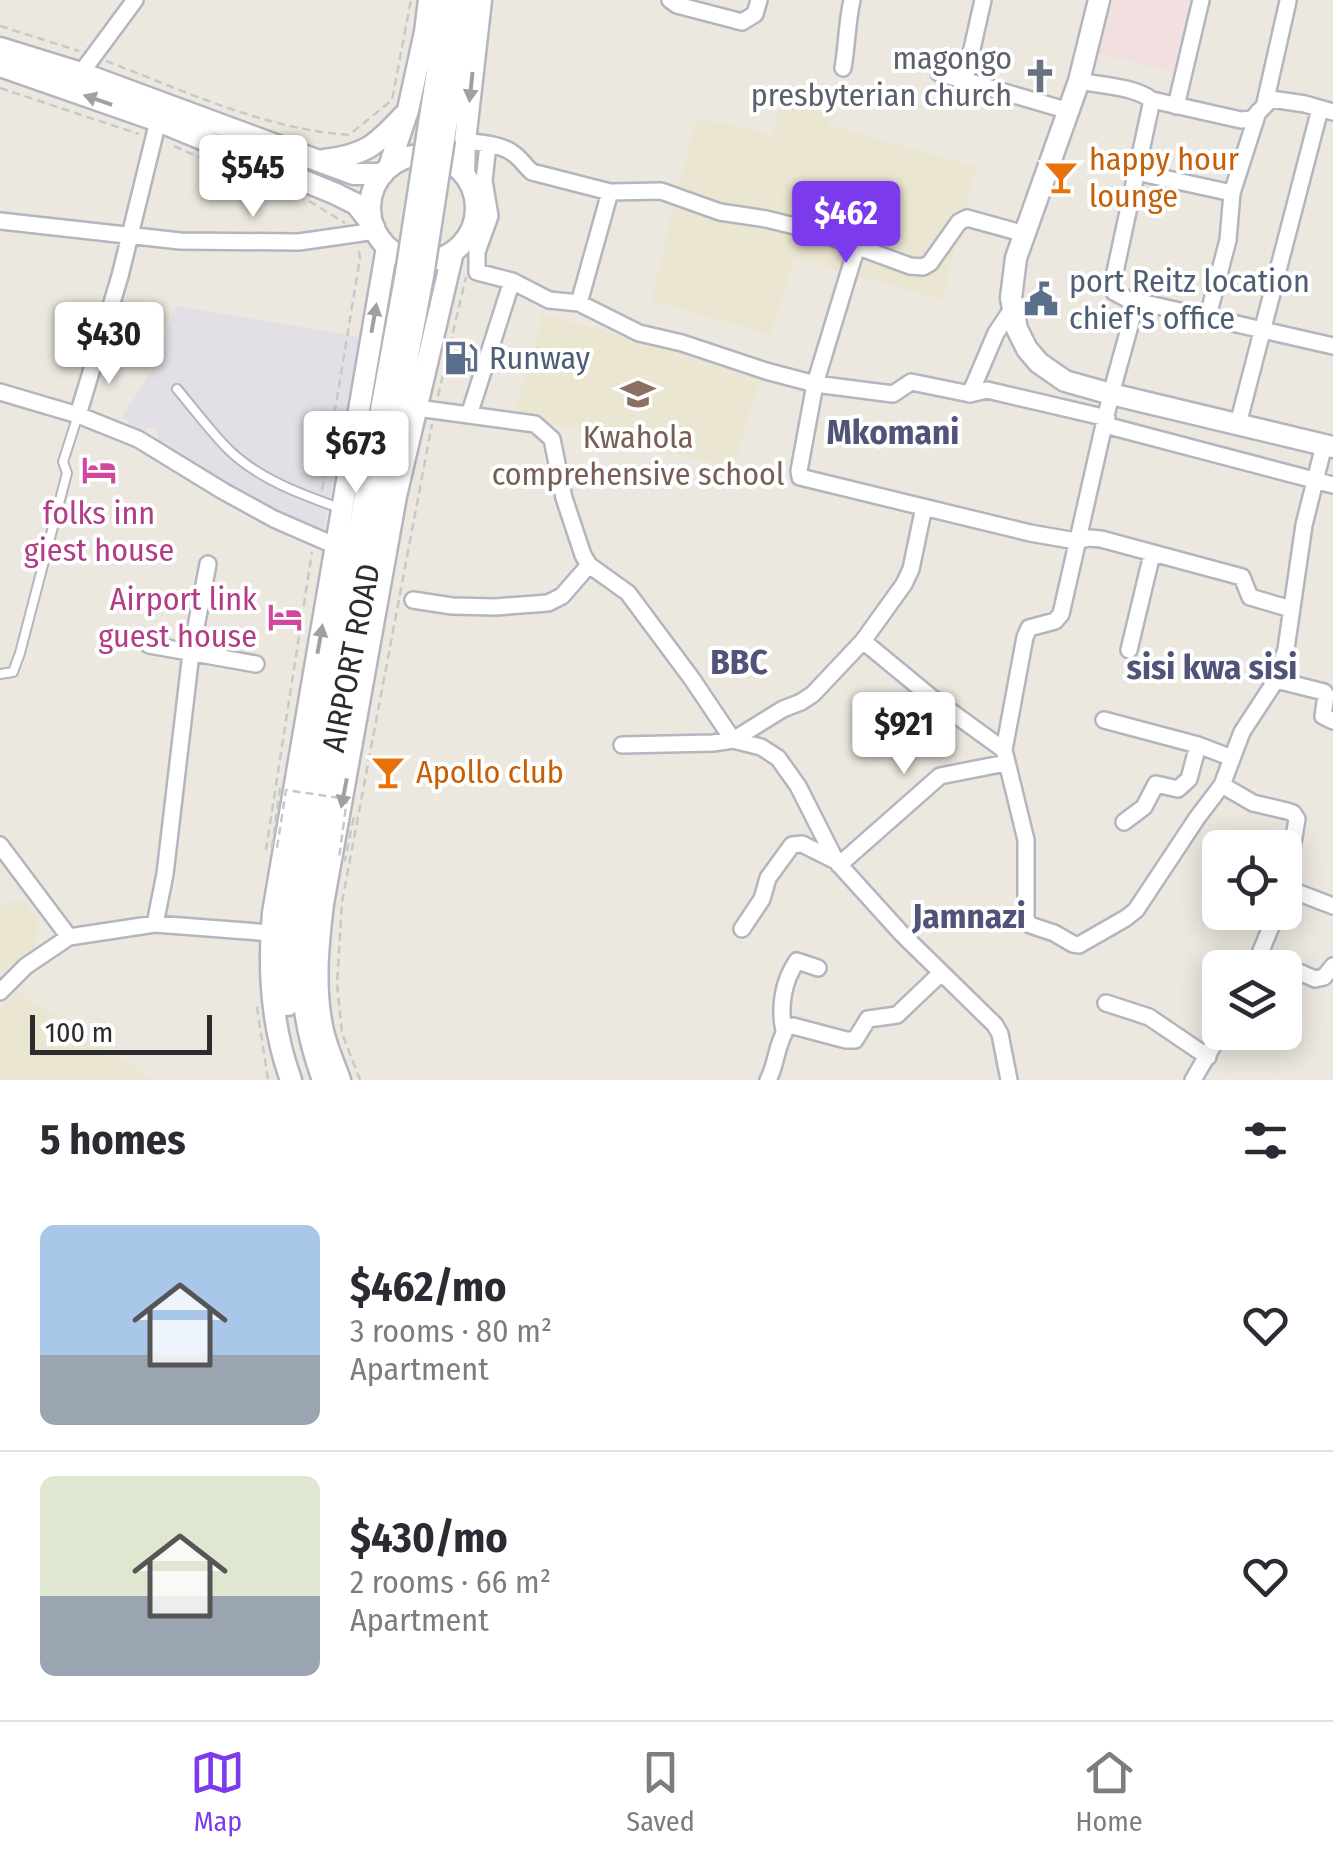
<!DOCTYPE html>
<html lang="en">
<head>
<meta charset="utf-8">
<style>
	:root { --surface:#fff; --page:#f2f2f3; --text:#2b2b33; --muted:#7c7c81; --line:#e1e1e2; --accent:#7c3aed }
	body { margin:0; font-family:"Fira Sans Condensed",sans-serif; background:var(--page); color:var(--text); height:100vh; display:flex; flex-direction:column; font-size:38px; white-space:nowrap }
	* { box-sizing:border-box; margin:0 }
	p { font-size:32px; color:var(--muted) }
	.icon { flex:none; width:55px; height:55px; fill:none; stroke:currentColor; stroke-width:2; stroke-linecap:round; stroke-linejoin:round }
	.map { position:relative; height:1080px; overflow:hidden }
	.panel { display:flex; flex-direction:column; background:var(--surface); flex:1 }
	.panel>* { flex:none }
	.tools { position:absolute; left:1202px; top:830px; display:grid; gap:20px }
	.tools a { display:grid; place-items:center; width:100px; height:100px; border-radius:15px; background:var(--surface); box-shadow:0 5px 25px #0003; font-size:50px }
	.scale { position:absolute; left:30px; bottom:25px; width:182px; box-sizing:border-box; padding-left:10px; border:5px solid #2c2c2c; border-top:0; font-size:28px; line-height:35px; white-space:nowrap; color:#2c2c2c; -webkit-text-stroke:8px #fff; paint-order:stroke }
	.price { position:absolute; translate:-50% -85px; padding:0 22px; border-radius:10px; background:#fff; color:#222; font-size:32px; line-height:65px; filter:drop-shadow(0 2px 5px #0008) }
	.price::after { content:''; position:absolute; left:50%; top:60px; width:30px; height:22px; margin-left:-15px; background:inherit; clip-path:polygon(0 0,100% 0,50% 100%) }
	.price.current { background:var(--accent); color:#fff }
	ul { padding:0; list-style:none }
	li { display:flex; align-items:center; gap:30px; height:250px; padding:0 40px }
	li+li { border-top:2px solid var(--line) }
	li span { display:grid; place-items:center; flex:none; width:280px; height:200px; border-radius:15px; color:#555 }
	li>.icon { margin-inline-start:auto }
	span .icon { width:120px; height:120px; fill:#fffc; stroke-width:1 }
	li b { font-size:42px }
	h2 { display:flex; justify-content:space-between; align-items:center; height:120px; padding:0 40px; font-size:42px }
	.menu { display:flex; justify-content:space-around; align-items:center; height:140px; border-top:2px solid var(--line); background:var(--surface); font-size:28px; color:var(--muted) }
	.menu a { display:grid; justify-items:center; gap:5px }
	.menu .current { color:var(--accent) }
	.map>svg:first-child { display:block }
</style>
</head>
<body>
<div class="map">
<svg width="1333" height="1080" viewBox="0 0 1333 1080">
	<rect width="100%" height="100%" fill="#ece8e0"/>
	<path fill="#e2e0e6" d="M176,306L360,337L324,528L317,531L219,485L158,445V433L151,427L139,431L122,417L150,374Z"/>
	<path fill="#ebe6d2" d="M784,92L833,105L829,125L976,167L942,300L794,258L771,335L652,301L671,213L696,121L725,122L772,136Z
		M542,314L762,374L733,468L512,414L532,359Z
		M19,898L39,918L36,948L0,973V907Z
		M17,991L155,1080H0V1008Z"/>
	<path fill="#f1e0df" d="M1105,0H1191L1175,73L1090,51Z"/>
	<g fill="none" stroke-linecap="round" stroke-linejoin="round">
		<g stroke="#b4b5be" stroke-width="12">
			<path id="service" d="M177,389C194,409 211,432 229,450C260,480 303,495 342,509
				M0,674L13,672L20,653L67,473L63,462L78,415"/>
		</g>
		<g stroke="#b4b5be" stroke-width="20">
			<path id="minor" d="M670,0L677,5L742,22L755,14L759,0
				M843,68C847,45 847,22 852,0
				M81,73L135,0
				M939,73L1069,111
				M965,80L983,0
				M1079,81C1103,86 1133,86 1152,100L1241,120L1252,119L1271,99L1305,104L1333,112
				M1152,100L1112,286L1114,292L1127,299L1333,346
				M1265,103L1288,1
				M1176,106L1201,0
				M465,141C480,143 502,144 514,154C521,159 525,166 532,172L610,192L661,191L720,212L766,219L815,231L910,266L923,267L930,263L959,222L967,218L1025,234
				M488,145L484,181L490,216L477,252V272L512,281L549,300L579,303L639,333L682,343L766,371L815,384L893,394L911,382L970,394L987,390L1107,418
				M1136,172L1232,193
				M0,221L180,241L299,242L376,231
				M857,246L815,384L799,471L800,477L1030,533L1076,541L1089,538L1101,539L1242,577L1250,597L1291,609
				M512,281L469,415L535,424L552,439L564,498L583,555L589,565L628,593L692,679L733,740L761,747L778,758L798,786L836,861L902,934L995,1025L1000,1034L1009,1080
				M1137,300L1111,394L1061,614L1055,621L1029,628L1025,637L1004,750L1026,840V919L1030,925L1054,933L1073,944L1079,945L1126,918L1136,910L1197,818L1222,785L1242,732L1276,680L1286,649L1304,525L1324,445
				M579,303L610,192
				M1208,316L1228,240L1232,193L1258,112
				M0,392L78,415L120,276L158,121
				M970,394L996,333L1012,309
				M417,408L469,415
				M78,415L138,439L223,491L274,519L336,546
				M1238,424L1320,109
				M1105,425L1333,485
				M413,600L452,606L495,607L548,603L562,596L589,565
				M863,641L931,697L1004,750
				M149,645L256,664
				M1129,650L1152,554
				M1276,680L1324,692L1326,695L1323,716L1333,721
				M1104,720L1198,745L1189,779L1178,789L1156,784L1144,807L1124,822
				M622,745L713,743L733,740L783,709L801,702L813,694L863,641L904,584L911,569L924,507
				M1198,745L1232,758
				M1222,785L1253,803L1287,811L1293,813L1297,819L1285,891
				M0,845L69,937
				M839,865L940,776L1006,763
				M1286,888L1333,906
				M155,924L165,874L191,653L208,564
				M742,929L762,899L768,878L792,845L802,844L836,861
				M1260,955L1315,979L1324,977L1333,966
				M1254,968L1277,912
				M0,992L26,966L69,937L155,924L271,933
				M1106,1003L1149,1017L1208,1057
				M784,1031C779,1007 783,981 797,961L818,968
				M768,1080C777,1064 776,1044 787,1028L793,1026L846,1040H855L868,1019L897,1015L940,974
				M1193,1080L1221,1032"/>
		</g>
		<g stroke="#b4b5be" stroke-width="25">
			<path id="secondary" d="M1099,0L1079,81L1016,258L1011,298L1017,329L1027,349L1039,363L1065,381L1111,394L1333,447
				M0,48L81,73L354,174H383
				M0,66L158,121L336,194L356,204L374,227
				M427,137L448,0
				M444,139L467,0
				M370 208a53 53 0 1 1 106 0a53 53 0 1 1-106 0Z
				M324,160C366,155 376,145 404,115
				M389,167L408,110L425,32L429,0
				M464,173L465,141L481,0
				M288,1005L285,974L291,900L406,273
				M291,1080C272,1028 268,968 273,913L387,247
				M323,1080C299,1014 299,969 306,900L423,276
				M340,1080C334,1063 325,1044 322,1026C314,986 318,945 323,904L396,496L453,252"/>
		</g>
		<path stroke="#c8c8c8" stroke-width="2.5" stroke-dasharray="8 5" stroke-linecap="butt" d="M0,26L79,51
			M106,61C185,91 264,129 349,135L392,100L411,0
			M0,88L139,134
			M174,146L232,172L301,198
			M309,201L345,223
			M438,396L466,277
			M322,490L360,258L358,246
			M266,850L312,552
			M257,1007L268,1080
			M360,1080L342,1033L337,984L342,902L432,424"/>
		<use href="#service" stroke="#fff" stroke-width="8"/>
		<use href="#minor" stroke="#fff" stroke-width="15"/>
		<use href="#secondary" stroke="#fff" stroke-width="20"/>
		<g stroke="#b4b5be" stroke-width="25" stroke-linecap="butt">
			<path id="secondary-bridge" d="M406,273L427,137
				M423,276L444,139"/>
		</g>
		<path stroke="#c8c8c8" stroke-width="2.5" stroke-dasharray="8 5" stroke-linecap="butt" d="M280,788L272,847L277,848L286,790L347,799L339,858L345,860L354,816"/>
		<use href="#secondary-bridge" stroke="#fff" stroke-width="20"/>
	</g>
	<defs><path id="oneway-solid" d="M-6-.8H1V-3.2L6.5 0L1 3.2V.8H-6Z" transform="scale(2.5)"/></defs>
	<g fill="#a0a0a0">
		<use href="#oneway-solid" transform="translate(471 87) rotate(96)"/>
		<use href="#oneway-solid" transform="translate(98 100) rotate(-161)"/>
		<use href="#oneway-solid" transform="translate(374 318) rotate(-80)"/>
		<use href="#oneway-solid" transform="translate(320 639) rotate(-80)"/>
		<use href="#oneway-solid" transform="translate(344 793) rotate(101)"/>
	</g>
	<defs>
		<g id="church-bare" transform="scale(2.7)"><path d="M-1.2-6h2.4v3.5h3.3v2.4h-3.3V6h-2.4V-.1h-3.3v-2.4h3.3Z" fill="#6b7280" stroke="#fff" stroke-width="2.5" paint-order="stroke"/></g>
		<g id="bar-bare" transform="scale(2.7)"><path d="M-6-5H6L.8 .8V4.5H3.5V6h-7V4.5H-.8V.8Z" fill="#e8710a" stroke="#fff" stroke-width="2.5" paint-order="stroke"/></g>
		<g id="civic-bare" transform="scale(2.7)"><path d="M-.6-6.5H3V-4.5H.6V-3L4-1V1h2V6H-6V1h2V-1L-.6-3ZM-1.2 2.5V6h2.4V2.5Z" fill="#5c6f8a" stroke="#fff" stroke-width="2.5" paint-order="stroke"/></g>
		<g id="fuel-bare" transform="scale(2.7)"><path d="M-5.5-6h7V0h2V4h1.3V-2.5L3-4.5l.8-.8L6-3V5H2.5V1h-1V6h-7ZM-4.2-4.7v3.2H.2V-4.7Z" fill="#5c6f8a" stroke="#fff" stroke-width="2.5" paint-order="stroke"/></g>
		<g id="school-bare" transform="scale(2.7)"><path d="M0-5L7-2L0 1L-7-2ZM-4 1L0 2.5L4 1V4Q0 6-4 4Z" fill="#8d6e63" stroke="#fff" stroke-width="2.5" paint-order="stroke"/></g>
		<g id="hotel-bare" transform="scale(2.7)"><path d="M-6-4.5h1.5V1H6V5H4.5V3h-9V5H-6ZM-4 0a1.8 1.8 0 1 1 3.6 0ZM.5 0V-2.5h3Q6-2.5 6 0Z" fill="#d1479c" stroke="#fff" stroke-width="2.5" paint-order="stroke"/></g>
	</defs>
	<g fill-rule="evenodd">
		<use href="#church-bare" x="1040" y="76"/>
		<use href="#bar-bare" x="1061" y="177"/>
		<use href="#civic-bare" x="1041" y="299"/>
		<use href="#fuel-bare" x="461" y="358"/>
		<use href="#school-bare" x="638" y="394"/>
		<use href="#hotel-bare" x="99" y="470"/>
		<use href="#hotel-bare" x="285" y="617"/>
		<use href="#bar-bare" x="388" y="772"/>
	</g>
	<g text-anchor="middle" stroke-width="8" stroke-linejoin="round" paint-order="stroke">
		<g font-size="32" fill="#5b616d" stroke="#fff" text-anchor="end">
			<text x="1012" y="69">magongo<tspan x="1012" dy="37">presbyterian church</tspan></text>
		</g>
		<g font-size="32" fill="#c56008" stroke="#fff" text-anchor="start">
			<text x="1089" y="170">happy hour<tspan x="1089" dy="37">lounge</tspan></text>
			<text x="416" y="783">Apollo club</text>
		</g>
		<g font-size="32" fill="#4e5e75" stroke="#fff" text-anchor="start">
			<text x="1069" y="292">port Reitz location<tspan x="1069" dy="37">chief's office</tspan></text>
			<text x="489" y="369">Runway</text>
		</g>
		<g font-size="32" fill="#785e54" stroke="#fff">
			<text x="638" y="448">Kwahola<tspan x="638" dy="37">comprehensive school</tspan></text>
		</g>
		<g font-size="32" fill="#b23c85" stroke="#fff">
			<text x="99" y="524">folks inn<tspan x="99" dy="37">giest house</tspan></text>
			<text x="257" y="610" text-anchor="end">Airport link<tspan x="257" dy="37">guest house</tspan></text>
		</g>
		<g font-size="32" fill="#2c2c2c" stroke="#fff">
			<text transform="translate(351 658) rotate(-79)" y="11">AIRPORT ROAD</text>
		</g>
		<g font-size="35" font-weight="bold" fill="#515478" stroke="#fff">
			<text x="893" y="444">Mkomani</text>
			<text x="739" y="674">BBC</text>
			<text x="1212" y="679">sisi kwa sisi</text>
			<text x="969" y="928">Jamnazi</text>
		</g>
	</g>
</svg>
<div class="tools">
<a><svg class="icon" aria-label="locate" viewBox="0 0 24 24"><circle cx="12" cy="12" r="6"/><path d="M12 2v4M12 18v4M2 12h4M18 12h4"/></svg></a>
<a><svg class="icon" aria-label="layers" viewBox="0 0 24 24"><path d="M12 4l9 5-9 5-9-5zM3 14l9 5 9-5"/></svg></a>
</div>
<div class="scale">100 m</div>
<b class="price" style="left:253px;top:220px">$545</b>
<b class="price current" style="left:846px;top:266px">$462</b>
<b class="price" style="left:109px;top:387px">$430</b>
<b class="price" style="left:356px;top:496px">$673</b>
<b class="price" style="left:904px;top:777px">$921</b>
</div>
<section class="panel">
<h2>5 homes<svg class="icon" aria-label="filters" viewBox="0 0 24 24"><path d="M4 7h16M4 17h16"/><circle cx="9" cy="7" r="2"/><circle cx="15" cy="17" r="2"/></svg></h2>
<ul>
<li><span style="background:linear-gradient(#a9c7e8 65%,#9aa5b1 0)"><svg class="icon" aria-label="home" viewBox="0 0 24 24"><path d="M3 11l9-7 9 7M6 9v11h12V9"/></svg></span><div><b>$462/mo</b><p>3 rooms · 80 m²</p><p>Apartment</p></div><svg class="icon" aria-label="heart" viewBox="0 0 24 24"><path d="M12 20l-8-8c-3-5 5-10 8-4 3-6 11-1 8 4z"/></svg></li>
<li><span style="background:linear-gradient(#dfe7d0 60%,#9aa5b1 0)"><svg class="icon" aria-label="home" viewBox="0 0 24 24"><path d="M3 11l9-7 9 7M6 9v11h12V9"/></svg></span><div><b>$430/mo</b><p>2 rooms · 66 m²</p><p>Apartment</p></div><svg class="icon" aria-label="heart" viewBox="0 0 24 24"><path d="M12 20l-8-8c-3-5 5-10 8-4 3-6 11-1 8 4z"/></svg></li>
</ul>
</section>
<nav class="menu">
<a class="current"><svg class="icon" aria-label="map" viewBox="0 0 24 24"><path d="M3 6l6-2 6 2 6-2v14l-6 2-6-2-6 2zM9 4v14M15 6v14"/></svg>Map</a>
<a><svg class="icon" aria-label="saved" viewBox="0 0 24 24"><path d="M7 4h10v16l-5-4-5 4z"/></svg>Saved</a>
<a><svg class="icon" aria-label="home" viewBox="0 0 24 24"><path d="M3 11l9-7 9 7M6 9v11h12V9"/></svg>Home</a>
</nav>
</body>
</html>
